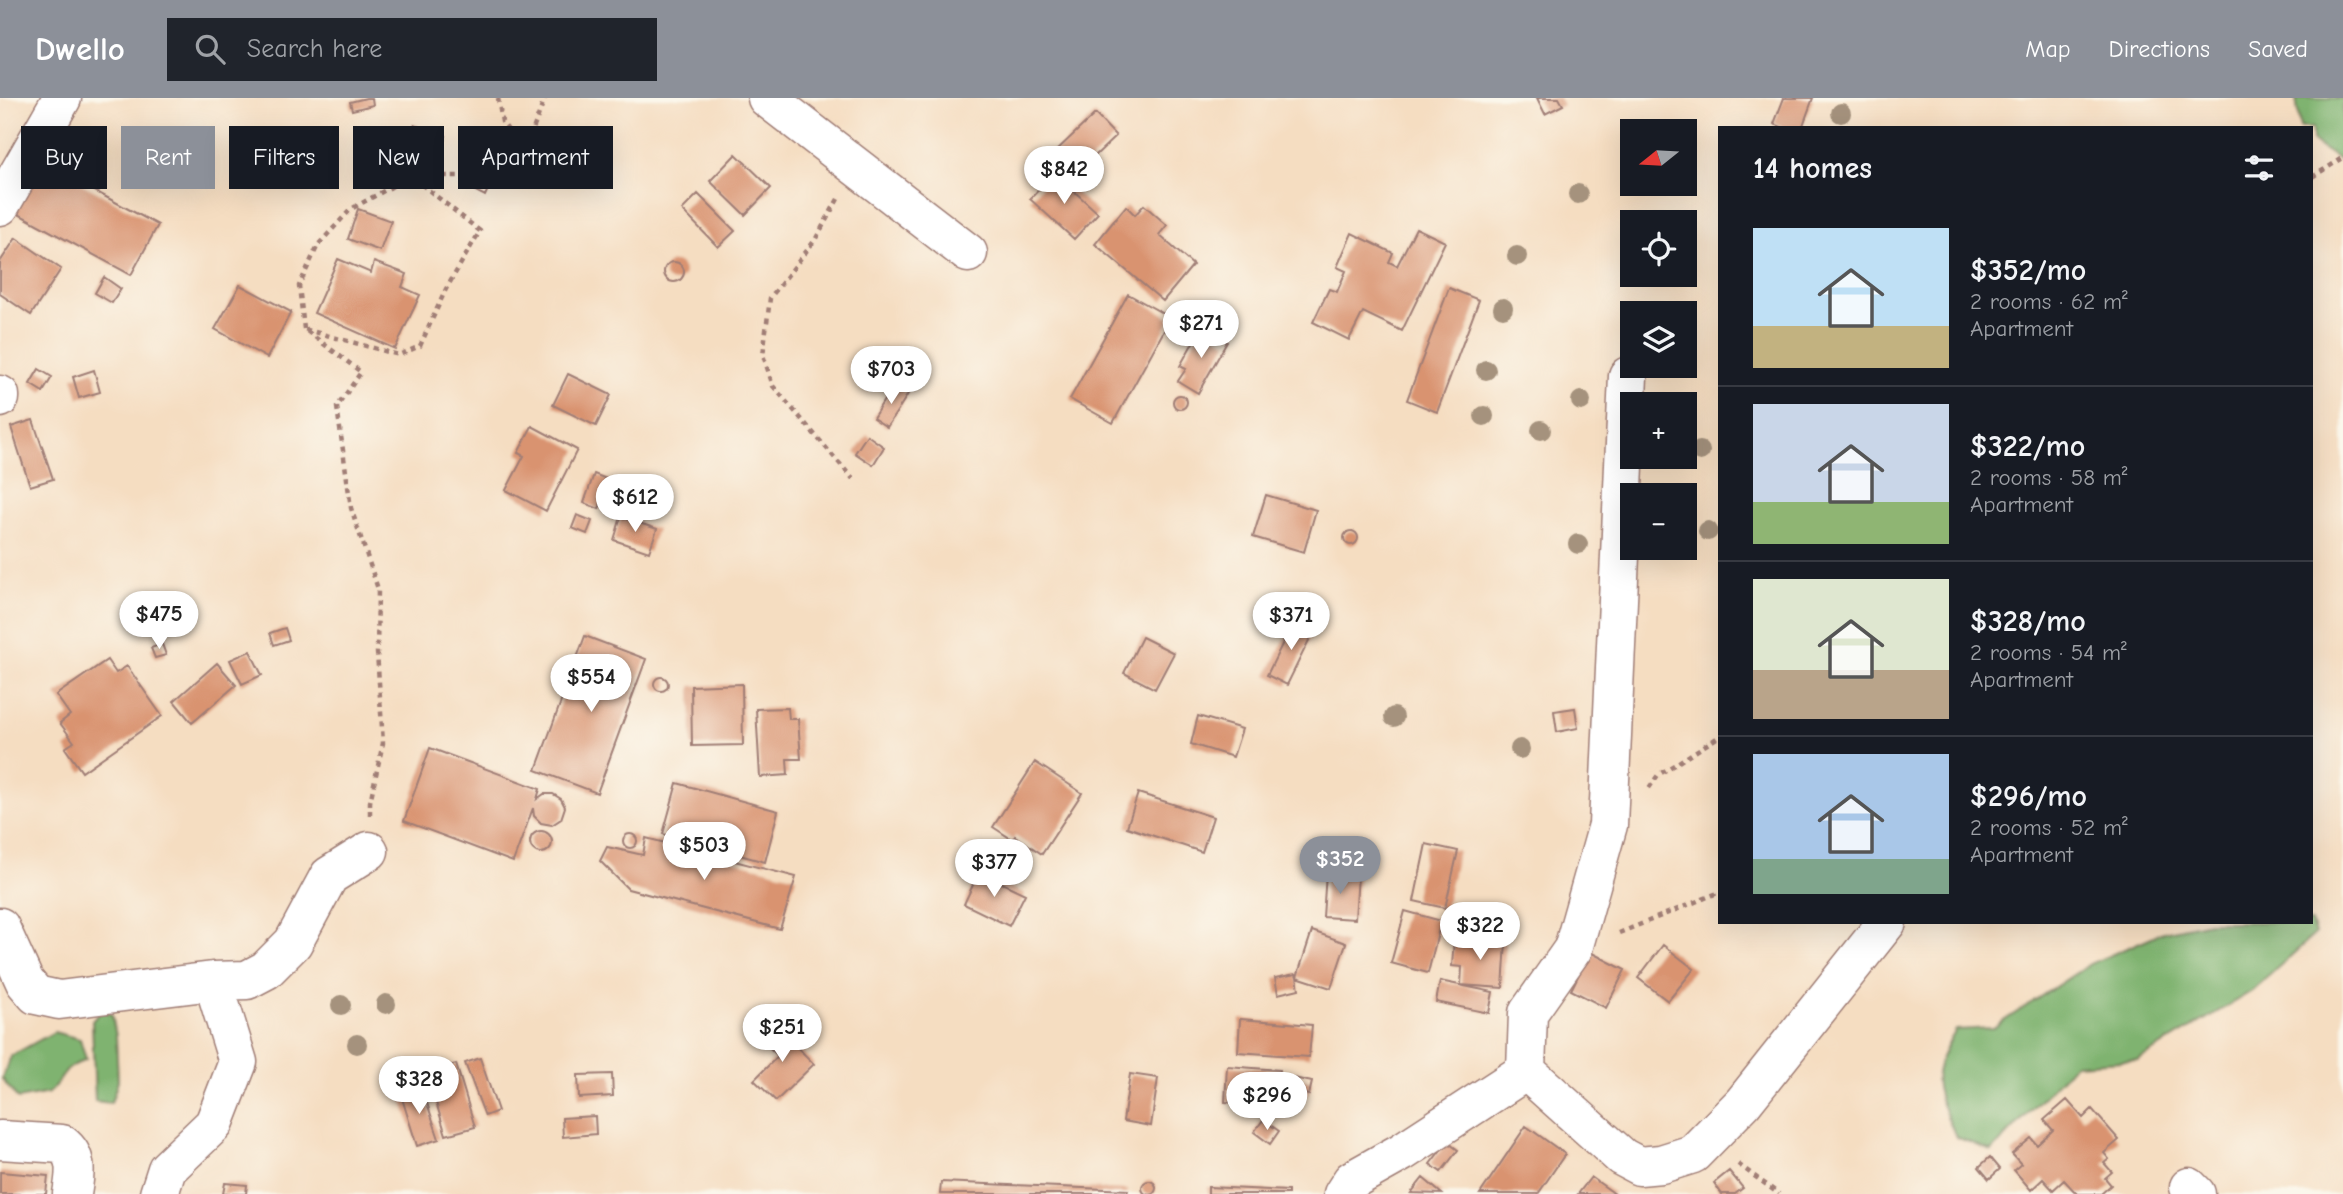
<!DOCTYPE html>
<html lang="en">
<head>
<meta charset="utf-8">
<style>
	:root { --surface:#171b24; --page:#20242c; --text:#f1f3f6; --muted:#9ea1a6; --line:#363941; --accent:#8c9099 }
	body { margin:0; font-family:"Comic Neue",sans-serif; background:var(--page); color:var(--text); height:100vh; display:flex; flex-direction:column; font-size:26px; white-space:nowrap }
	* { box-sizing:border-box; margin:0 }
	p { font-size:23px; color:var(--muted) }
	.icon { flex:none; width:38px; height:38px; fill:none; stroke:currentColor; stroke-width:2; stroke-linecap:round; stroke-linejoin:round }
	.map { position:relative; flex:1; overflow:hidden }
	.panel { position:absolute; left:1718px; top:28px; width:595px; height:798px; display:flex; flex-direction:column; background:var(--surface); border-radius:0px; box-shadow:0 7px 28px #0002 }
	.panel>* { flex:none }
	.hud { position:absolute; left:21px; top:28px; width:665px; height:63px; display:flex; gap:14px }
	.needle { width:46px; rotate:252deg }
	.tools { position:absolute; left:1620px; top:21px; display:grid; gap:14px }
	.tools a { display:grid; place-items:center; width:77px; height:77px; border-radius:0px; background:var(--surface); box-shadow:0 7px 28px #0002; font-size:35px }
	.price { position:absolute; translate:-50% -60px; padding:0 16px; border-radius:24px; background:#fff; color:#222; font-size:23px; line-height:46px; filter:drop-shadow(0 2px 4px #0008) }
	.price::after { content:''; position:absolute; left:50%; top:42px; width:21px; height:16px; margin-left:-10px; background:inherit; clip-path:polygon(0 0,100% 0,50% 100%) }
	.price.on { background:var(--accent); color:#fff }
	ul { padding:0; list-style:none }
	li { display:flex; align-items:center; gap:21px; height:175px; padding:0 35px }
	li+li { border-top:2px solid var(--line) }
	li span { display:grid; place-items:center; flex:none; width:196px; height:140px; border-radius:0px; color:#555 }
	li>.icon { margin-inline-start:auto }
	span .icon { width:84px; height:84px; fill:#fffc; stroke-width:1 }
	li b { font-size:30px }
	h2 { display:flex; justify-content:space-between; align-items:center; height:84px; padding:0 35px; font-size:30px }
	.pill { padding:0 24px; border-radius:0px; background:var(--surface); box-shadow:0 7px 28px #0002; font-size:24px; line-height:63px }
	.pill.on { background:var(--accent); color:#fff }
	header { display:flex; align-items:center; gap:42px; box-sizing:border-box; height:98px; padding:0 35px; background:var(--accent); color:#fff }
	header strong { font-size:33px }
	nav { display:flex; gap:38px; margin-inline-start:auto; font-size:24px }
	.search { width:490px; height:63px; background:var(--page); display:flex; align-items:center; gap:18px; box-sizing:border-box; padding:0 24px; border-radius:0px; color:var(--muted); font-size:26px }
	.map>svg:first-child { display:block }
</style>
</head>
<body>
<header>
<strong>Dwello</strong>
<div class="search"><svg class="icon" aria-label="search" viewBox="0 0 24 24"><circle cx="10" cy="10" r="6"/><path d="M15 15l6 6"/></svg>Search here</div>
<nav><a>Map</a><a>Directions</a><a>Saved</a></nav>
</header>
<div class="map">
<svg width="2343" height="1096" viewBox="0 0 2343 1096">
	<rect width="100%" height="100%" fill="#fbf7ec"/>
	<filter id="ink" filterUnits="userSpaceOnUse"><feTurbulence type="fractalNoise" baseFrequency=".0143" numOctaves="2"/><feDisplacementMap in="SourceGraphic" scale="14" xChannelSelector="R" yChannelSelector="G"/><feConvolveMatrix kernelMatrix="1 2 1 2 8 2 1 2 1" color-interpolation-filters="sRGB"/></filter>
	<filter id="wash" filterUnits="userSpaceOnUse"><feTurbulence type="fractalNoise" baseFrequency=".00686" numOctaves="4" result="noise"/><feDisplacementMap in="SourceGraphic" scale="28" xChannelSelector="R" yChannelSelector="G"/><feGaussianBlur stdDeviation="1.57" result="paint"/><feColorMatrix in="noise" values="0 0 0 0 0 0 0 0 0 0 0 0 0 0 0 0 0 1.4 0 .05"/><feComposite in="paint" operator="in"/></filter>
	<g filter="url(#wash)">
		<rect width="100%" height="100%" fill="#f5ddc1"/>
		<path fill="#7fb36f" stroke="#64694d" stroke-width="2" d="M2296,0H2343V65L2312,43V30H2300Z
			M2209,824H2311L2315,836L2252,893L2138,962L2075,966L1992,1053L1956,1039C1934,986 1926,985 1956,932L1993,930L2090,866L2163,834Z
			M102,911L112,917L116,938L118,983L111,1005L95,1003L92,923Z
			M54,934L80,941L86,961L69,970L49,995L18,1001L2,981L11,958Z"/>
		<g id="blocks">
			<path fill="#d99370" d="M366,0H372L373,7L352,12L350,4Z
				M1537,0H1559L1563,7L1545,16Z
				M1784,0H1813L1802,30H1784L1774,26Z
				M1095,16L1116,38L1077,75L1056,53Z
				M414,27L446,38L435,66L405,55Z
				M493,37L508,42L505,51L490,46Z
				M479,50L502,61L485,98L462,86Z
				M736,56L771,90L745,117L710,83Z
				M39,63L158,127L131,177L13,113Z
				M1054,75L1098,115L1074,141L1030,101Z
				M698,96L735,133L718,149L682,112Z
				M1144,107L1167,127L1159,137L1193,167L1163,203L1095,146L1126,108L1135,117Z
				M358,111L391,123L380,153L348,141Z
				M1416,130L1445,144L1402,233L1363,214L1349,242L1313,224L1329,191L1337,194L1346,173L1337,169L1352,135L1393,155L1389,164L1397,168Z
				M16,140L61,171L31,217L0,196V164Z
				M338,161L371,175L374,164L407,176L402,189L420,197L395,251L314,215Z
				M664 174a10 10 0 1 1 20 0a10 10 0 1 1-20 0Z
				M104,179L121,191L112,205L95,195Z
				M240,187L291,214L267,260L215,231Z
				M1449,190L1479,202L1437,314L1407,302Z
				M1128,196L1171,220L1113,325L1070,301Z
				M1201,230L1227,244L1198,295L1178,283L1186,271L1180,268Z
				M39,271L52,279L43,294L30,286Z
				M94,272L100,294L79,300L73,279Z
				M568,276L611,297L596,328L553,307Z
				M894,286L908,296L887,329L873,320Z
				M1173 304a7 7 0 1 1 14 0a7 7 0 1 1-14 0Z
				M33,322L53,381L30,388L11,329Z
				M532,328L577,352L546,413L506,392L524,358L518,355Z
				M867,337L884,349L873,367L855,355Z
				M594,376L609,382L599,411L584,405Z
				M1266,397L1316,412L1304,454L1253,439Z
				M577,417L592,423L587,436L572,430Z
				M621,419L657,431L649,454L614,442Z
				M1344 440a7 7 0 1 1 14 0a7 7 0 1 1-14 0Z
				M1295,520L1315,530L1287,587L1267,577Z
				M285,530L289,542L274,547L270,535Z
				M585,538L646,561L597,695L536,672Z
				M1142,539L1174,555L1155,591L1124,575Z
				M162,546L166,557L155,560L151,550Z
				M250,553L262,577L242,586L230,562Z
				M107,562L116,575L127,568L162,618L82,674L65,650L74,644L60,625L70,617L56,597Z
				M217,565L236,587L192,625L174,603Z
				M654 586a7 7 0 1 1 14 0a7 7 0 1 1-14 0Z
				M742,586L743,647L692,648L691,588Z
				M788,610L789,621H798L801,661H787L788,677L760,679L756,611Z
				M1575,610L1578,630L1557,634L1554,613Z
				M1198,618L1242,631L1233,659L1191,646Z
				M430,650L540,691L537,701L544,696H553L561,701L565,709L561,721L552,727L541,725L534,718L533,710L513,764L404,723Z
				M1035,664L1082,695L1042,756L1015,738L1013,742L993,729Z
				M677,685L778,713L765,764L663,736Z
				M1138,695L1213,719L1202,754L1127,729Z
				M530 744a11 11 0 1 1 22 0a11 11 0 1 1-22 0Z
				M623 743a7 7 0 1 1 14 0a7 7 0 1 1-14 0Z
				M646,740L796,779L780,831L628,791L600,763L607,749L643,757Z
				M1426,746L1458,753L1445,810L1414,803Z
				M979,774L1025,796L1009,828L964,806Z
				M1326,775L1358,777L1355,821L1323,819Z
				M1405,813L1441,823L1428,875L1391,865Z
				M1312,833L1346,845L1331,890L1297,879L1299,891L1278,896L1275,880L1296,876L1297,879Z
				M1454,841L1506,844L1503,890L1461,887L1462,869L1452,868Z
				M1663,847L1694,871L1668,903L1638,880Z
				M1590,854L1625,872L1606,910L1571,892Z
				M1440,883L1493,894L1489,915L1436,904Z
				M1240,921L1312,927L1309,959L1238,954Z
				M773,925L814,966L776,1003L754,982L778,958L759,939Z
				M480,960L498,1013L485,1018L465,965Z
				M456,966L475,1029L446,1037L427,975Z
				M1227,968L1280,972L1278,1007L1225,1004Z
				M612,976L613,998L579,1000L578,977Z
				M1130,976L1158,980L1151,1028L1123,1023Z
				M1285,978L1312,984L1309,997L1283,991Z
				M421,987L439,1041L417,1048L400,994Z
				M2067,1002L2083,1020L2092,1011L2119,1042L2104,1055L2109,1061L2104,1065L2112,1074L2105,1080L2111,1087L2101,1096H2077L2064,1082L2053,1092L2043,1081L2031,1092L2014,1072L2021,1066L2012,1056L2031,1040L2037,1047L2053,1032L2044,1022Z
				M595,1018L596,1036L563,1039L562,1020Z
				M1263,1022L1279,1033L1270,1046L1254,1034Z
				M1526,1028L1565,1056L1538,1096H1480Z
				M1447,1044L1458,1052L1441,1074L1430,1066Z
				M1990,1059L2000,1071L1989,1081L1979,1069Z
				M1729,1073L1743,1090L1735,1096H1722L1714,1085Z
				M0,1074L48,1078L46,1096H0Z
				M1591,1079L1615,1096H1578Z
				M1423,1080L1442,1096L1411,1095Z
				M1142 1090a7 7 0 1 1 14 0a7 7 0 1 1-14 0Z
				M941,1084L1128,1092L1127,1096H940Z
				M225,1085L247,1087L246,1096H223Z
				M1208,1089L1288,1093V1096H1208Z"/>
		</g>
	</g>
	<g filter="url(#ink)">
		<use href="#blocks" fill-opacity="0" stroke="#a07e76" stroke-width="2"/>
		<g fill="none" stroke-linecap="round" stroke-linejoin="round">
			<g stroke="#a07e76" stroke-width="41">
				<path id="minor" d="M767,0L968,155
					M0,108L62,0
					M0,297V300
					M0,829L25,884L36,897L59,902L213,883L247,882L266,872L293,845L329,778L369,753
					M1526,973L1622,1059L1639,1068L1661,1066L1693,1056L1743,1005L1887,824
					M0,1042L62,1046C79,1059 75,1077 72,1096
					M2189,1089L2196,1096
					M159,1096L167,1071L214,1026L238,964L213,883
					M1343,1096L1352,1082L1402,1054L1526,973L1528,915L1573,851L1608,727L1628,278"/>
			</g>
			<path stroke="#a07e76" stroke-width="4.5" stroke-dasharray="5 5" stroke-linecap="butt" d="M498,0L502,24L524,54
				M2312,79L2343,60
				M838,101L815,142L770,200L763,257L773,288L853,381
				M304,231L299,188L318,147L351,111L411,78
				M1649,690L1658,677L1720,638
				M370,717V704L383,645L377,554L378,491L351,410L337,309L361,274L304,231L399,257L420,248L446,191L480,133L411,78H508L524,55L545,0
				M1619,835L1720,794
				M1738,1066L1779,1096"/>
			<use href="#minor" stroke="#fff" stroke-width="38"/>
		</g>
		<g fill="#a5927d">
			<circle cx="1841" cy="15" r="10"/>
			<circle cx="1578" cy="96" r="10"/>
			<circle cx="1517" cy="158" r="10"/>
			<circle cx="1503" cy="210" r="10"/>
			<circle cx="1486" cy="272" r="10"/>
			<circle cx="1581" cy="303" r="10"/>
			<circle cx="1484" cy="318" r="10"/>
			<circle cx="1541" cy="332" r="10"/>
			<circle cx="1700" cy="353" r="10"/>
			<circle cx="1708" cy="433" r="10"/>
			<circle cx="1578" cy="446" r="10"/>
			<circle cx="1394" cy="619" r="10"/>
			<circle cx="1520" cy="651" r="10"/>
			<circle cx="386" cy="906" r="10"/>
			<circle cx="341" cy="907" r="10"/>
			<circle cx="357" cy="946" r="10"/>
		</g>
	</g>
</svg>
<div class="tools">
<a><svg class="needle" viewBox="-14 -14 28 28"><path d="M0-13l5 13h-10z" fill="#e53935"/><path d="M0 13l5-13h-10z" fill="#9ea1a6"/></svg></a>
<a><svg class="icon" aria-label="locate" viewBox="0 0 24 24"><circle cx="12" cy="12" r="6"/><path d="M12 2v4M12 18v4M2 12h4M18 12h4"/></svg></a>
<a><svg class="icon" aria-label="layers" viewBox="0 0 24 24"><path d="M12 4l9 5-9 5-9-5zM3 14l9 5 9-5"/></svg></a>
<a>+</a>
<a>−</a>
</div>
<b class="price" style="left:1064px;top:108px">$842</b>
<b class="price" style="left:1201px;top:262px">$271</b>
<b class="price" style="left:891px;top:308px">$703</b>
<b class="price" style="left:635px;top:436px">$612</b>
<b class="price" style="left:159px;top:553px">$475</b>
<b class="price" style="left:1291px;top:554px">$371</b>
<b class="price" style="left:591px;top:616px">$554</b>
<b class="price" style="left:704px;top:784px">$503</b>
<b class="price on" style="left:1340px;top:798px">$352</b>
<b class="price" style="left:994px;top:801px">$377</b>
<b class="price" style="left:1480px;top:864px">$322</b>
<b class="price" style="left:782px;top:966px">$251</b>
<b class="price" style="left:419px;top:1018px">$328</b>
<b class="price" style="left:1267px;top:1034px">$296</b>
<div class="hud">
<a class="pill">Buy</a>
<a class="pill on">Rent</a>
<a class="pill">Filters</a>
<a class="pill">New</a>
<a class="pill">Apartment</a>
</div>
<section class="panel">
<h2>14 homes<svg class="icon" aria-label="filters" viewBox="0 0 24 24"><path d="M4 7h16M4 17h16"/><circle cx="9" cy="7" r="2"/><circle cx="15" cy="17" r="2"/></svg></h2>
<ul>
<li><span style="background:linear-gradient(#bfe0f5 70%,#c2b280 0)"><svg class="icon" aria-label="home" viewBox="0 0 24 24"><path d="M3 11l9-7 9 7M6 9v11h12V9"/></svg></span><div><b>$352/mo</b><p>2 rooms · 62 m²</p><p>Apartment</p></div></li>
<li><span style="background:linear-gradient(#c9d6e8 70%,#8fb573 0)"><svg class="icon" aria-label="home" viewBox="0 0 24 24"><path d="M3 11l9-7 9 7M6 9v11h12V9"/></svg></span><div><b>$322/mo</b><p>2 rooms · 58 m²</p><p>Apartment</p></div></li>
<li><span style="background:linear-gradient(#dfe7d0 65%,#b9a48a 0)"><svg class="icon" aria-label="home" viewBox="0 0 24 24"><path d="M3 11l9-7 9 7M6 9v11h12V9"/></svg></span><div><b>$328/mo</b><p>2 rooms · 54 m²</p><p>Apartment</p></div></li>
<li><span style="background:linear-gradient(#a9c7e8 75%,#7fa58c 0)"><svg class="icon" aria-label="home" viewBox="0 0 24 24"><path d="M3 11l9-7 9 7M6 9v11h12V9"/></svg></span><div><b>$296/mo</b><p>2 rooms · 52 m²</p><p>Apartment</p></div></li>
</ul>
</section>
</div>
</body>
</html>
